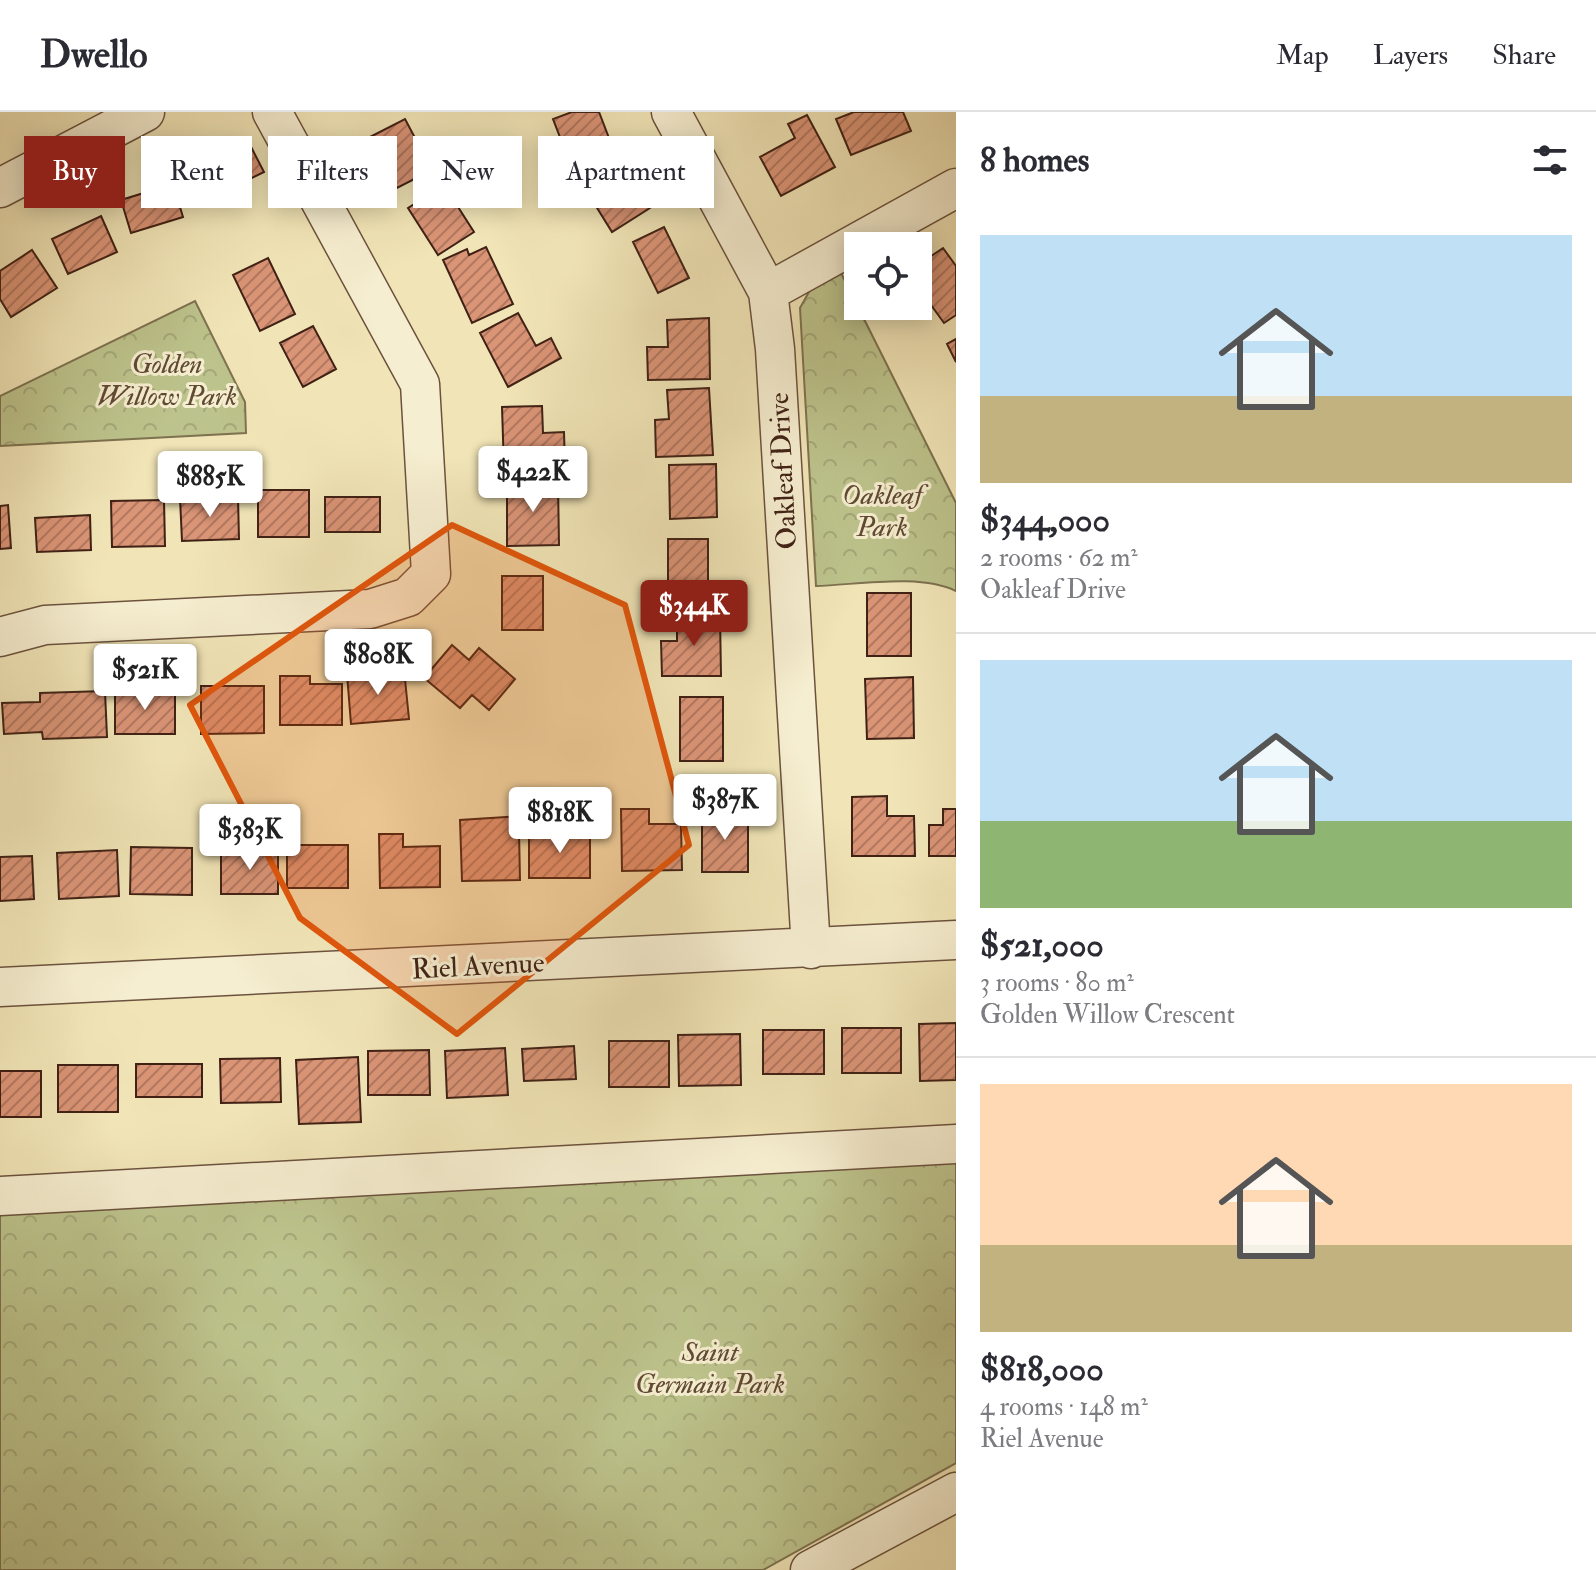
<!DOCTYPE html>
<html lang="en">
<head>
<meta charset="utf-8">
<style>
	:root { --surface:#fff; --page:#f2f2f3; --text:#2b2b33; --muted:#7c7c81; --line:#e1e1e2; --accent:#8f2418 }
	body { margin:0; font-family:"IM FELL Double Pica",serif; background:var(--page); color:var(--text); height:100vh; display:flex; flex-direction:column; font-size:30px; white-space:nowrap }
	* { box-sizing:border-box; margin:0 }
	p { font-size:26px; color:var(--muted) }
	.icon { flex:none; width:44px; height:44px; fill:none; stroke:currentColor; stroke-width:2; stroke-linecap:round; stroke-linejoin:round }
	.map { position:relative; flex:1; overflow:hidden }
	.details { display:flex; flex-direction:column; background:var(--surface); width:640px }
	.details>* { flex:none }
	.hud { position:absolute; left:24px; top:24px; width:760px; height:72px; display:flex; gap:16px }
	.controls { position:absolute; left:844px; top:120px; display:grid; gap:16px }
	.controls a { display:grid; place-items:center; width:88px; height:88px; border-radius:0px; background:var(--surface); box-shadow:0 4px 20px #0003; font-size:40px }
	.price { position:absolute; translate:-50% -68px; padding:0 18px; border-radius:8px; background:#fff; color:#222; font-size:26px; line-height:52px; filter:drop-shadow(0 2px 4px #0008) }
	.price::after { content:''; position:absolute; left:50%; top:48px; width:24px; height:18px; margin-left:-12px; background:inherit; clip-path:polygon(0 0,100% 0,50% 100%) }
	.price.active { background:var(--accent); color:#fff }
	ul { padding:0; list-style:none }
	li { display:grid; align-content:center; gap:16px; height:424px; padding:0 24px }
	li+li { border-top:2px solid var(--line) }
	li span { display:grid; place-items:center; height:248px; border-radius:0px; color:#555 }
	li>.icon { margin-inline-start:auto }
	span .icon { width:144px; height:144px; fill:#fffc; stroke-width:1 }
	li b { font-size:34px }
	h2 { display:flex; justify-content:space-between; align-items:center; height:96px; padding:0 24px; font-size:34px }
	.chip { padding:0 28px; border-radius:0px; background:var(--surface); box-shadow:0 4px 20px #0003; font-size:28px; line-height:72px }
	.chip.active { background:var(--accent); color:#fff }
	header { display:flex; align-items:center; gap:48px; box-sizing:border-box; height:112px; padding:0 40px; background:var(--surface); border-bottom:2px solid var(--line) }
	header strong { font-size:38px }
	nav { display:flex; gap:44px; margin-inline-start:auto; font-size:28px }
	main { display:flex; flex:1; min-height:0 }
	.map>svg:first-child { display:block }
</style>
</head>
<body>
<header>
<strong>Dwello</strong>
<nav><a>Map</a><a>Layers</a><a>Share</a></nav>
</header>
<main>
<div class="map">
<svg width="956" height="1458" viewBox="0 0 956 1458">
	<defs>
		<pattern id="forest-crowns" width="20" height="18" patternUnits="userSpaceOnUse" patternTransform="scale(2)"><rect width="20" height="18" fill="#bdc38c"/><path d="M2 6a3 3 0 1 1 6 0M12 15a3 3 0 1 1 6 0" fill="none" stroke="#a4a778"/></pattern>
		<pattern id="building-hatch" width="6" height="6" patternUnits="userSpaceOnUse" patternTransform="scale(2)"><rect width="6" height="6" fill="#da9476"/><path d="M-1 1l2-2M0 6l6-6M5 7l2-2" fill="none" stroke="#b27860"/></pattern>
	</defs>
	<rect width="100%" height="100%" fill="#f1e5b7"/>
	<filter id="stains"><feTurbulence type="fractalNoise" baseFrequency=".0025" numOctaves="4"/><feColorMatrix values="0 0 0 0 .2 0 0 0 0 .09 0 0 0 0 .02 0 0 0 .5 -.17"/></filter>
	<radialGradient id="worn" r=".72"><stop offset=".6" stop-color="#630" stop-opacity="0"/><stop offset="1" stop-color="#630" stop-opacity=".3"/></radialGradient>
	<path fill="url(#forest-crowns)" stroke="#7e7250" stroke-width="2" d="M841,161L956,391V479C920,461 856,473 816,474L800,196L810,178Z
		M195,189L245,290L246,321L0,334V284Z
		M956,1036V1351L763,1458H0V1088Z"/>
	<path fill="url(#building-hatch)" stroke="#402115" stroke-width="2" d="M572,0H599L617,47L575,64L553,7Z
		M854,0H903L911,19L851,43L836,7Z
		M807,3L835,55L781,84L760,45L795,26L788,12Z
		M405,7L432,58L397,76L370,25Z
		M247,27L264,60L203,90L186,57Z
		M624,54L650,96L612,120L586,78Z
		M173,72L183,105L131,121L121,88Z
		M444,73L474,120L438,143L408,96Z
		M101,104L117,140L68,162L52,127Z
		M664,115L689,166L658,181L633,130Z
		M486,135L513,192L472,211L443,148L467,137L469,143Z
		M943,136L956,154V203L944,211L918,175V153Z
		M32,138L57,176L11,205L0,187V159Z
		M268,146L295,202L260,219L233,163Z
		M518,201L536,234L551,226L561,246L508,275L480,221Z
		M709,206L710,267L648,268L647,235H668L667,208Z
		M313,214L336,257L303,275L280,231Z
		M956,227V250L947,232Z
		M709,276L713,343L656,345L655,308L669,307L667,278Z
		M542,294L543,321L564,320L565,355L504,357L502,295Z
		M716,352L717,405L670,407L669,353Z
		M507,371H558L559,433L507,434Z
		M258,378H309V425H258Z
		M238,385L239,427L182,429L180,386Z
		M325,385H380V420H325Z
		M164,388L165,434L112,435L111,389Z
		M8,393L11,436L0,437V394Z
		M90,403L91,438L37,440L35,406Z
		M668,427H708V490H668Z
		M502,464H543V518H502Z
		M867,481H911V544H867Z
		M720,504L721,564H662L661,529H677V505Z
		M452,533L469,548L479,536L515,567L489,598L472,583L460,596L424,566Z
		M404,557L409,607L351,612L347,562Z
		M280,564H310V572H342V613H280Z
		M913,565L914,626L867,627L865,567Z
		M201,574H264V621L201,622Z
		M115,578H175V622H115Z
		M105,579L107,625L43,627L42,620L4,622L2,591L40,590V581Z
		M680,585H723V649H680Z
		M887,684V704H914L915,744H852V685Z
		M621,697H649V712H681L682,758L622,759Z
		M943,697H956V744H929V713H943Z
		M702,699H748V760H702Z
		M523,704L524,719H519L520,768L462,769L460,708Z
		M529,720H590V766H529Z
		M379,722H403V735L440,734V775L380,776Z
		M287,733H348V776H287Z
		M131,735L192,736V783L130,782Z
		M221,737H278V782H221Z
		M117,738L119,784L59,787L57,741Z
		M32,744L34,787L0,789V745Z
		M956,911V968L920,969L919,912Z
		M842,916H901V961H842Z
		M763,918H824V962H763Z
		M740,922L741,973L679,974L678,923Z
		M609,929H669V975H609Z
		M574,934L576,967L524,969L522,937Z
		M505,936L508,983L447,986L445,939Z
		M429,938L430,983H368V939Z
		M358,945L361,1010L299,1012L296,948Z
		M280,946L281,990L221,991L220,947Z
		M136,952H202V985H136Z
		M58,953H118V1000H58Z
		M0,959H41V1005H0Z"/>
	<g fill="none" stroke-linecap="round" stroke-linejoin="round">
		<g stroke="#6c523e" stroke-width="41">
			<path id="minor" d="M671,0L768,180L775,237L811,837
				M0,76L145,0
				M768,180L956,76
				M0,525L45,513L370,497L408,485L431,462L420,272L272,0
				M0,875L956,828
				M0,1084L956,1032
				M810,1458L956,1380"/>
		</g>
		<use href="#minor" stroke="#f6eed0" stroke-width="38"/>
	</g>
	<path fill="#e0560c" fill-opacity="0.2" stroke="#e0560c" stroke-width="6" stroke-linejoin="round" d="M452,413L625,493L689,733L457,922L300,806L190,593Z"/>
	<g text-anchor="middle" stroke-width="6" stroke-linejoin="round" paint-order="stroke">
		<g font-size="28" font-style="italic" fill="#5f4a33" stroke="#f6eed0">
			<text x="167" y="261">Golden<tspan x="167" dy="32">Willow Park</tspan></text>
			<text x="882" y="392">Oakleaf<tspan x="882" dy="32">Park</tspan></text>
			<text x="710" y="1249">Saint<tspan x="710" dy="32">Germain Park</tspan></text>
		</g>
		<g font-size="28" fill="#402115" stroke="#f6eed0">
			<text transform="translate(782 359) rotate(-93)" y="10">Oakleaf Drive</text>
			<text transform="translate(478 853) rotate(-3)" y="10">Riel Avenue</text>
		</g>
	</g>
	<rect width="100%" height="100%" filter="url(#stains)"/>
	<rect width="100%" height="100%" fill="url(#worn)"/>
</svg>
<div class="controls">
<a><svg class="icon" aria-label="locate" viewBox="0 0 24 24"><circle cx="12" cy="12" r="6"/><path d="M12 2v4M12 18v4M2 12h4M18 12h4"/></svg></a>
</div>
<b class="price" style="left:533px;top:402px">$422K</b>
<b class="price" style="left:210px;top:407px">$885K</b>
<b class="price active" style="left:694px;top:536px">$344K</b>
<b class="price" style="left:378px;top:585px">$808K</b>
<b class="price" style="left:145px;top:600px">$521K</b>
<b class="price" style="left:725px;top:730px">$387K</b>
<b class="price" style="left:560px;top:743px">$818K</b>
<b class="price" style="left:250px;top:760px">$383K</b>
<div class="hud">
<a class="chip active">Buy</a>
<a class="chip">Rent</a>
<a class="chip">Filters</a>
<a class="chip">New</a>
<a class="chip">Apartment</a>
</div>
</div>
<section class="details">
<h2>8 homes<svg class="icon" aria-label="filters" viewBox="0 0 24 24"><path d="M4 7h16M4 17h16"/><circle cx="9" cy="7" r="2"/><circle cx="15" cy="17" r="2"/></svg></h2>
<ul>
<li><span style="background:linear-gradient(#bfe0f5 65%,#c2b280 0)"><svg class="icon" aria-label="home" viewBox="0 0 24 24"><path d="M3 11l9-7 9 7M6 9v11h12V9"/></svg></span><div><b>$344,000</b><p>2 rooms · 62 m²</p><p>Oakleaf Drive</p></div></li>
<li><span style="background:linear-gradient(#bfe0f5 65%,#8fb573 0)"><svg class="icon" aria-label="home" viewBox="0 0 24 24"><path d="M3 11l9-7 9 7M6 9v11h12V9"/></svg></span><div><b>$521,000</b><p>3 rooms · 80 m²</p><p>Golden Willow Crescent</p></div></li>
<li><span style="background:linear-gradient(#ffd9b3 65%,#c2b280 0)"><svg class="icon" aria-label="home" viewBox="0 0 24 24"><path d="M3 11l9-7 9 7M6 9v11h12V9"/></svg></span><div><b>$818,000</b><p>4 rooms · 148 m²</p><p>Riel Avenue</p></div></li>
</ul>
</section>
</main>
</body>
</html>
